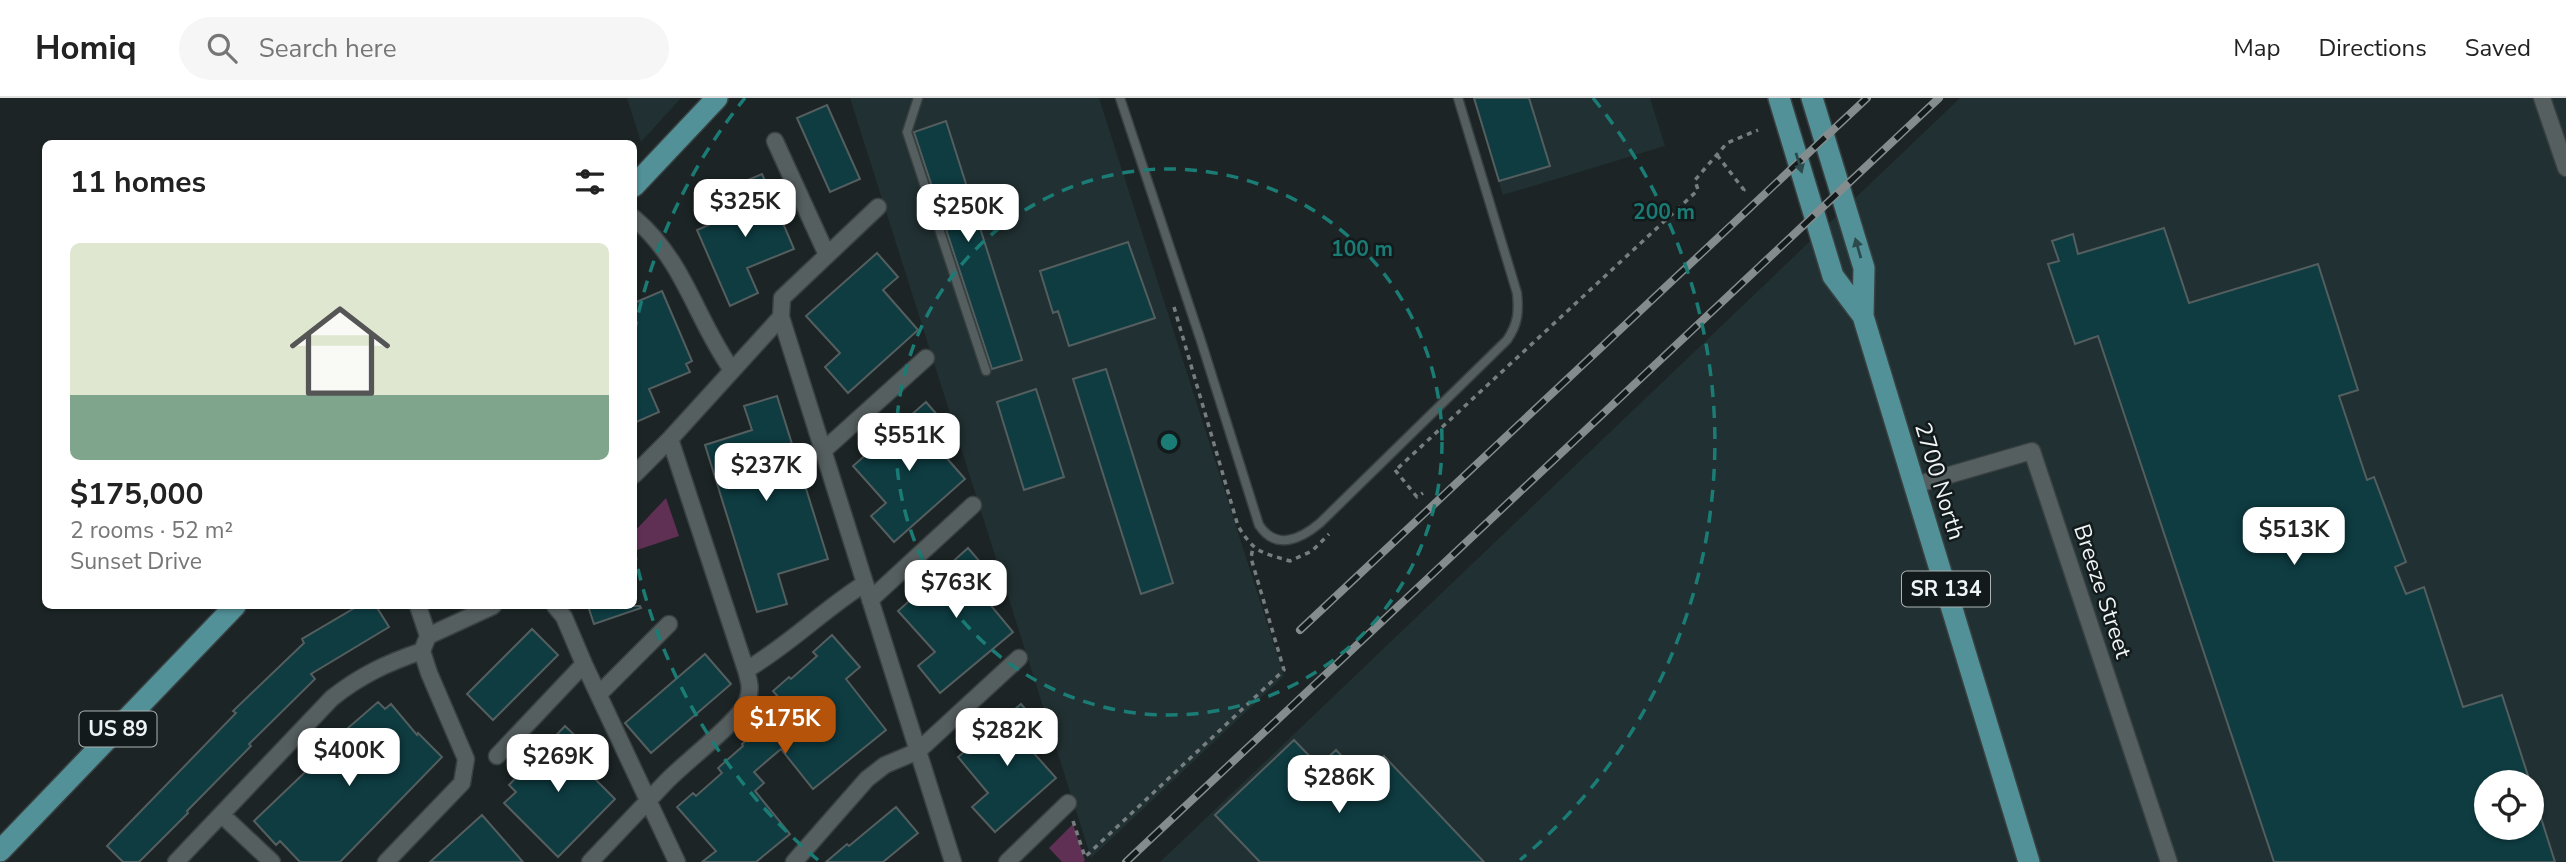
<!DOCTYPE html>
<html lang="en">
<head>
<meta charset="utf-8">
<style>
	:root { --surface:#fff; --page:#f6f6f6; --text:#222; --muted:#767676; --line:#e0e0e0; --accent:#b45309 }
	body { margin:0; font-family:"Nunito Sans",sans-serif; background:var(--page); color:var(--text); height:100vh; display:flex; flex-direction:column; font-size:26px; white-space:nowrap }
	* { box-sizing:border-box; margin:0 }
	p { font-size:23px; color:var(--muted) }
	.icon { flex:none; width:38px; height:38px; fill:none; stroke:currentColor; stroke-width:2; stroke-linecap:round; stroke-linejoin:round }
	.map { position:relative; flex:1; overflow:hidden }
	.drawer { position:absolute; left:42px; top:42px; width:595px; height:469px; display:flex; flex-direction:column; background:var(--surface); border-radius:10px; box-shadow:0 2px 5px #0004 }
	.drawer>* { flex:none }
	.tools { position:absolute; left:2474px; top:672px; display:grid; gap:14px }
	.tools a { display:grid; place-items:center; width:70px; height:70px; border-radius:50%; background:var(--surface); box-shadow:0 2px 5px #0004; font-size:35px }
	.price { position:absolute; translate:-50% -60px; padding:0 16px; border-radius:14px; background:#fff; color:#222; font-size:23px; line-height:46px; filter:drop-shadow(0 2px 4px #0008) }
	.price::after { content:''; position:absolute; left:50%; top:42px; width:21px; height:16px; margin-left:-10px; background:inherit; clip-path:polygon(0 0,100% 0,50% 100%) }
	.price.current { background:var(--accent); color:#fff }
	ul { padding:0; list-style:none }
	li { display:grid; align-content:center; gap:14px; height:371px; padding:0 28px }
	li+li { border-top:2px solid var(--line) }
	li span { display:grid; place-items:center; height:217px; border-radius:10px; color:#555 }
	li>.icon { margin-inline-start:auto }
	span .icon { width:126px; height:126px; fill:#fffc; stroke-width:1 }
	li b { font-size:30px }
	h2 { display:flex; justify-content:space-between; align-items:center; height:84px; padding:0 28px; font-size:30px }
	header { display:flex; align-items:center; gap:42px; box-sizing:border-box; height:98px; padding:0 35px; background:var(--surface); border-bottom:2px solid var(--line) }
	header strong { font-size:33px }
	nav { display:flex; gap:38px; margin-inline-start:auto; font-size:24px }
	.search { width:490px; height:63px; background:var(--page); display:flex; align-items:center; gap:18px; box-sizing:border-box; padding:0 24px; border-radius:38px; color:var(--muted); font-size:26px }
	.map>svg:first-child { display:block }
</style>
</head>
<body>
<header>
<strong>Homiq</strong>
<div class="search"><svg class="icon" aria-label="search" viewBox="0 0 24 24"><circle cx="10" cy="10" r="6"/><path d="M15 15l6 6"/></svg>Search here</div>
<nav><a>Map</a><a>Directions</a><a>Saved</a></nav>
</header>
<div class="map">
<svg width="2566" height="764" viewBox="0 0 2566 764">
	<rect width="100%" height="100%" fill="#1c2425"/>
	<path fill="#213032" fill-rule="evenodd" d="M627,0H681L641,44Z
		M850,0H1099L1284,578L1091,760Z
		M1473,0H1650L1665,48L1503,97Z
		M1960,0H2566V764H1160ZM2487,684H2532V730H2487Z"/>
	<path fill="#603054" d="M666,400L679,438L634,453V434Z
		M1073,726L1085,763L1083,764H1062L1049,750Z"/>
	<path fill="#0e3c41" stroke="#555e5f" stroke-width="2" d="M1474,0H1529L1550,68L1499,83Z
		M827,7L860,81L830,94L797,20Z
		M946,23L1022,262L992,271L914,34Z
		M762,76L794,151L747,170L758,195L730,208L697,132L741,113L731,89Z
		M2164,130L2189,205L2318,166L2358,292L2339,298L2367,382L2374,379L2406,464L2395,469L2406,496L2424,489L2463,609L2502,597L2530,684H2487V730H2532V701H2535L2555,764H2274L2098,238L2075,246L2048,166L2059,163L2052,143L2073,136L2078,156Z
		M1128,144L1155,220L1069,248L1058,213L1053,215L1040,173Z
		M877,155L898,179L883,192L918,232L848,295L825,269L840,255L806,218Z
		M662,193L692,263L686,266L690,274L649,291L659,314L634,325V205Z
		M1106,271L1173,485L1141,496L1073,281Z
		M1036,291L1064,379L1024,392L997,304Z
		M777,298L828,461L778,476L787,506L757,514L705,347L752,332L744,308Z
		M926,304L946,327L930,341L965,381L894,444L871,418L886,405L853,368Z
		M968,450L993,479L978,492L1013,534L940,595L918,568L935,554L898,513Z
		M358,508H376L389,529L311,576L315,581L249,646L251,648L187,713L188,715L139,764H123L107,748L236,615L233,613L304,545L302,541Z
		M588,508H640L641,510L594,526Z
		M532,531L558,557L493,622L467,596Z
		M832,537L860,569L846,581L886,632L813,691L781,651L754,674L764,685L755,693L790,736L756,764H702L716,753L677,709L693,695L696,698L722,675L718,670L743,648L742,646L786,608L773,593L789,579L791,581L817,558L813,554Z
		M705,556L731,586L651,655L625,625Z
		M378,604L385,611L391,606L417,637L418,635L442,659L340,764H300L280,743L276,747L254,723L322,658L319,655Z
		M1021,606L1040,628L1023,643L1056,680L995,734L972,709L988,695L958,659Z
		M565,628L589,651L577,663L615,701L558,759L504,705L516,694L509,687Z
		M1294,642L1319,668L1336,652L1362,679L1384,658L1484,764H1260L1215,717Z
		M896,709L918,735L883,764H826L847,746L849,748Z
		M482,717L523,764H430Z"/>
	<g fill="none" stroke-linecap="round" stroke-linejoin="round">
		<g stroke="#394041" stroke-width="11">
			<path id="service" d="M918,0L907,34L986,273
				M1120,0L1201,243L1259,427C1276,453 1301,441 1320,425L1507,242C1518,226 1519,214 1517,195L1458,0"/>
		</g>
		<g stroke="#394041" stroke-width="19">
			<path id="minor" d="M2542,0L2566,70
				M775,43L827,157
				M634,120C685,163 695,220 732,272
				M781,219L953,764
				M670,341L746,572
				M824,352L926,260
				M634,377L670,341L781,219L782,200L878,109
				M1915,387L2032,353L2169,764
				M870,502L973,407
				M555,508L564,519L584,566L677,764
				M428,538L493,508
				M599,596L669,526
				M497,658L584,566
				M222,717L272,764
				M176,764L332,600C361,577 387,565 422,553
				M386,764L462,685L466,661L429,575L422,553L428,538L418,508
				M590,764C615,738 639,712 664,686C682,666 739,624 747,603C752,592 749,583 746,572C789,547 823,512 864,486
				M794,764L867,681L885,667L918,653L1019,560
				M1007,764L1068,705"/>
		</g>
		<g stroke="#394041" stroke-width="24">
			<path id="primary" d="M1779,0L1833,178L1863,218
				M1812,0L1864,170L1863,218L2029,764
				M634,88L717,0
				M0,753L235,508"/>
		</g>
		<path stroke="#777e7f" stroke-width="3.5" stroke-dasharray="5 5" stroke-linecap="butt" d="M1717,57L1744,92L1741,95
			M1174,209L1238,428C1255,455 1260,454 1290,463L1312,453L1329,436
			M1398,370L1698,92L1695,82L1727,45L1758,32
			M1395,372L1417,399L1423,395
			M1073,723L1085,759L1284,572L1251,460L1253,449"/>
		<use href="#service" stroke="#565f60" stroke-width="8"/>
		<use href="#minor" stroke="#565f60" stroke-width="16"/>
		<use href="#primary" stroke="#529198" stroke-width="21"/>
		<g stroke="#858c8d" stroke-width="8">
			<path id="rail" d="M1300,532L1867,0
				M1126,764L1939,0"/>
		</g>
		<use href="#rail" stroke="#131a1b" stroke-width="5" stroke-dasharray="16" stroke-linecap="butt"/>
	</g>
	<defs><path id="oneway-solid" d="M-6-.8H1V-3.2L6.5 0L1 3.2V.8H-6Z" transform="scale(1.75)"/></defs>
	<g fill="#2c4a4d">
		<use href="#oneway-solid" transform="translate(1799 65) rotate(73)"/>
		<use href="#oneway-solid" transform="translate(1858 150) rotate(-106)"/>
	</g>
	<g fill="none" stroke="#1a7c75" stroke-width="3.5" stroke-dasharray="12 9">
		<circle cx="1169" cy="344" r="273"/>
		<path d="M818 762A546 546 0 0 1 634 453M634 235A546 546 0 0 1 745 0M1593 0A546 546 0 0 1 1520 762"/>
	</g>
	<g text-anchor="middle" stroke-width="5" stroke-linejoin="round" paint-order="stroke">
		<g fill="#131a1b" stroke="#adb3b4" stroke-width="2">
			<rect x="1902" y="473.5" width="88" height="35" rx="5"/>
			<rect x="79.5" y="613.5" width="77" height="35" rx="5"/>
		</g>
		<g font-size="21" font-weight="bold" fill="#eff4f5">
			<text x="1946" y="498">SR 134</text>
			<text x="118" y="638">US 89</text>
		</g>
		<g font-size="23" fill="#eff4f5" stroke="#131a1b">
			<text transform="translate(1940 383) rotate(73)" y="8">2700 North</text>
			<text transform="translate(2103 493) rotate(72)" y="8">Breeze Street</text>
		</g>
	</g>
	<circle cx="1169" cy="344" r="10" fill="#1a7c75" stroke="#131a1b" stroke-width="3.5"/>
	<g font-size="21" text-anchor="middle" font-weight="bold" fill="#1a7c75" stroke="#131a1b" stroke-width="5" stroke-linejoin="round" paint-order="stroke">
		<text x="1664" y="121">200 m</text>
		<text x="1362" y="158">100 m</text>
	</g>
</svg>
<div class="tools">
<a><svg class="icon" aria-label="locate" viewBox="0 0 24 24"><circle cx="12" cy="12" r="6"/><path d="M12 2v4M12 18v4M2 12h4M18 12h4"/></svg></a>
</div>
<b class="price" style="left:745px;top:141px">$325K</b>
<b class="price" style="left:968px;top:146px">$250K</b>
<b class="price" style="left:909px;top:375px">$551K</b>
<b class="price" style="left:766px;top:405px">$237K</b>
<b class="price" style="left:2294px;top:469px">$513K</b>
<b class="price" style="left:956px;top:522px">$763K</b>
<b class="price current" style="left:785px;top:658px">$175K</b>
<b class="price" style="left:1007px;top:670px">$282K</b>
<b class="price" style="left:349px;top:690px">$400K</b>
<b class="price" style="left:558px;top:696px">$269K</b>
<b class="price" style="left:1339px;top:717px">$286K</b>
<section class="drawer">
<h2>11 homes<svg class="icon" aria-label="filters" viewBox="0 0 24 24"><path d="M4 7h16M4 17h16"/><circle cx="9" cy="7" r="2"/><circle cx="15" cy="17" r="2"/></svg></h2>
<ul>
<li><span style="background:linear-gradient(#dfe7d0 70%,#7fa58c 0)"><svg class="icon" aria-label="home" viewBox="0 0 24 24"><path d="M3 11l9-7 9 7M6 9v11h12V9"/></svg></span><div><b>$175,000</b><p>2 rooms · 52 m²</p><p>Sunset Drive</p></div></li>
</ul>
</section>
</div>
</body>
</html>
